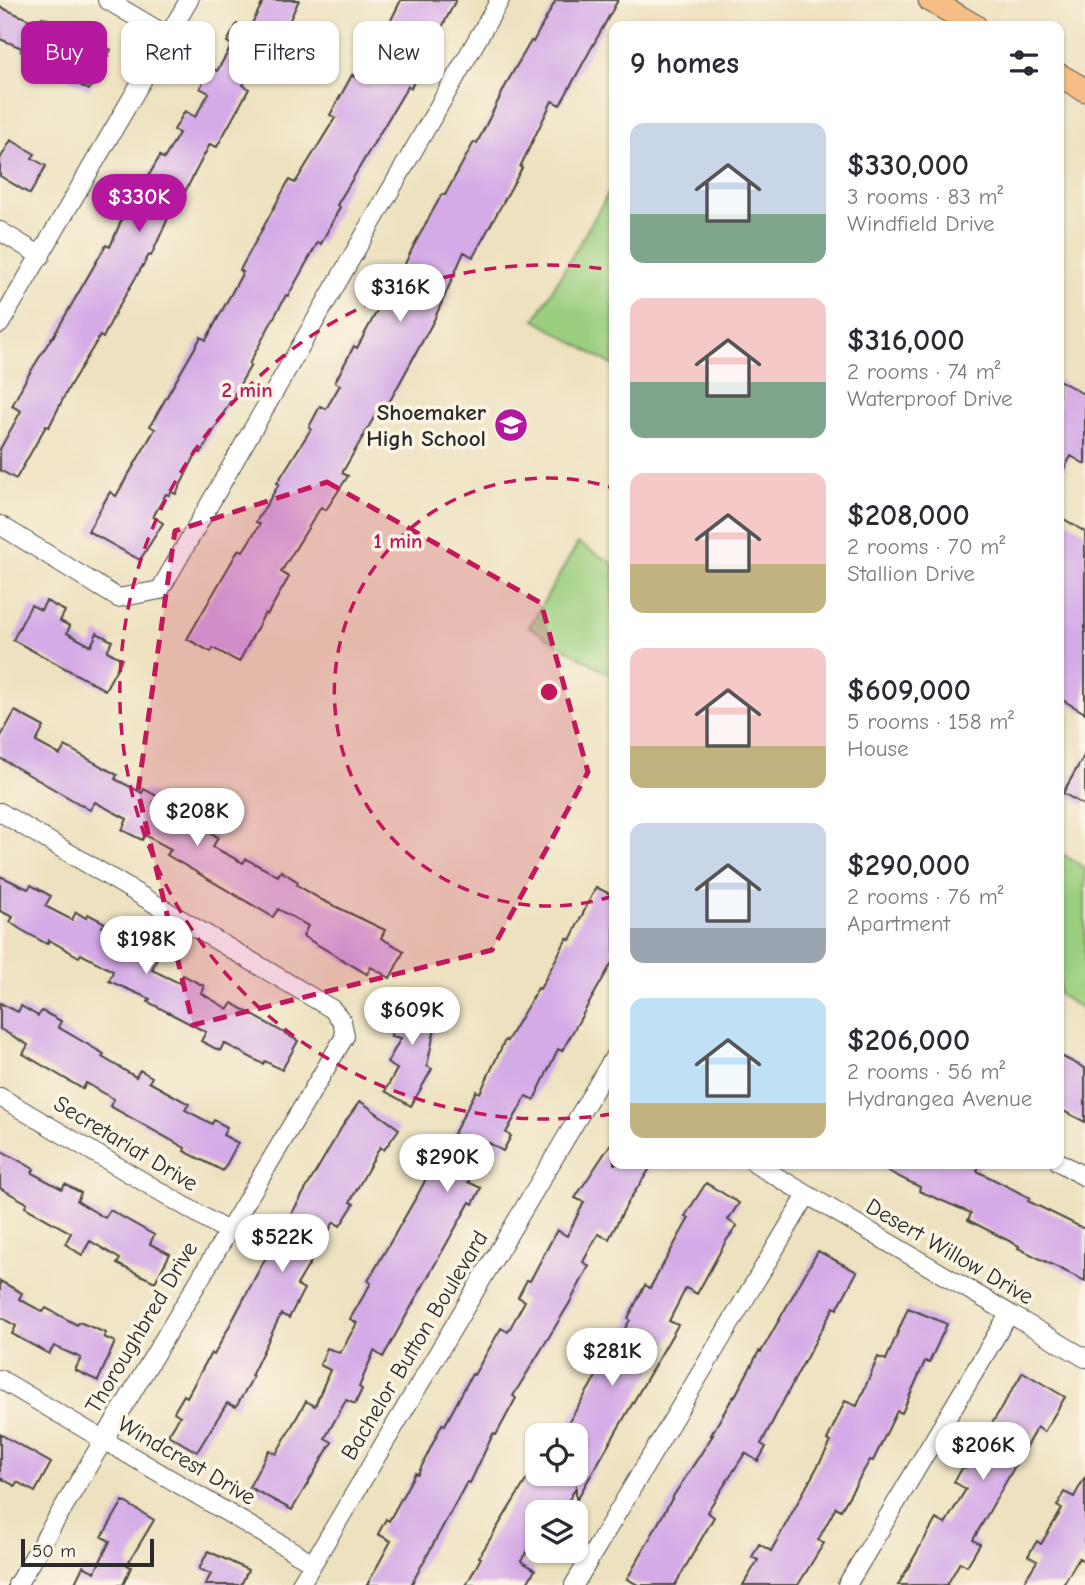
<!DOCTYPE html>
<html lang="en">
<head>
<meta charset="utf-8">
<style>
	:root { --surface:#fff; --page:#f2f2f3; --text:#2b2b33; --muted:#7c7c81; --accent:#b5179e }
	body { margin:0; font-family:"Comic Neue",sans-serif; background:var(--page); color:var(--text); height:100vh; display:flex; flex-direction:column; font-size:26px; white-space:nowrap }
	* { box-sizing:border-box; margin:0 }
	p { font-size:23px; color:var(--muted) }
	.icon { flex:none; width:38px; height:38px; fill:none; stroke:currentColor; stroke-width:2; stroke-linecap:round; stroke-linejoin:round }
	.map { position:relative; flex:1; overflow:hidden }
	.drawer { position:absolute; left:609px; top:21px; width:455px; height:1148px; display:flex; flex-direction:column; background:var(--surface); border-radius:14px; box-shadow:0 2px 5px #0004 }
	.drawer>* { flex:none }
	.banner { position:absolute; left:21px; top:21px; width:483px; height:63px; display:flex; gap:14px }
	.controls { position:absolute; left:525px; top:1423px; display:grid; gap:14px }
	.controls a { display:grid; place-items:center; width:63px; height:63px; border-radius:14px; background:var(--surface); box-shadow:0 2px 5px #0004; font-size:35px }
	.scale { position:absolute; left:21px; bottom:18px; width:133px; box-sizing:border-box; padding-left:7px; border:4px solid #2b2b2b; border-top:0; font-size:19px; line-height:24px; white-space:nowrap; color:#2b2b2b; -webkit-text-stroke:5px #fcf5e5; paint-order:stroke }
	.price { position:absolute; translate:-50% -60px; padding:0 16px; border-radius:24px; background:#fff; color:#222; font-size:23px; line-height:46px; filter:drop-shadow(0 2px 4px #0008) }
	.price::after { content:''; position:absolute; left:50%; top:42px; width:21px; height:16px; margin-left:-10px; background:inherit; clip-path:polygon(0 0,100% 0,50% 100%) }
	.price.selected { background:var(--accent); color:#fff }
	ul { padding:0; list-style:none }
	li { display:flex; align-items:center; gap:21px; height:175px; padding:0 21px }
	li span { display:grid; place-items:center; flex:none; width:196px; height:140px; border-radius:14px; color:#555 }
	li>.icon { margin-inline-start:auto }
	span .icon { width:84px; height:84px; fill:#fffc; stroke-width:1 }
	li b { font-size:30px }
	h2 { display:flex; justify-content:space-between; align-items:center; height:84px; padding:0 21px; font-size:30px }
	.tag { padding:0 24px; border-radius:14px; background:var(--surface); box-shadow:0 2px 5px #0004; font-size:24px; line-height:63px }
	.tag.selected { background:var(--accent); color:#fff }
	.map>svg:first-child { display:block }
</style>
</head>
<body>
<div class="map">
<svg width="1085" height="1585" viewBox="0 0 1085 1585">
	<rect width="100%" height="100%" fill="#fcf5e5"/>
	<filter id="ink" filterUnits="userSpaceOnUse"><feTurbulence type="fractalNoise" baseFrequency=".0143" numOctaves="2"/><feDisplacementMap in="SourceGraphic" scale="14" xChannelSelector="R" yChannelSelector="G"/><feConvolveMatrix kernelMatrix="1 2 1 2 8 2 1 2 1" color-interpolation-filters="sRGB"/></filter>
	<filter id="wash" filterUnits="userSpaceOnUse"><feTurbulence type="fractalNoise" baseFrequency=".00686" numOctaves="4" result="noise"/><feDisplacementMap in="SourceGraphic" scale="28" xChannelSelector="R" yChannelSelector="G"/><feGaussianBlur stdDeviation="1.57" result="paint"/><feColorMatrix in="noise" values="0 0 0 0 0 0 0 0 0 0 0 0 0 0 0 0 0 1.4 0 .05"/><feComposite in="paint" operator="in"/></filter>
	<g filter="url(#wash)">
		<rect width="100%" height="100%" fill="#ede1bf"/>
		<path fill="#9bcf7f" stroke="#637d55" stroke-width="2" d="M614,184V366L535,320Z
			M578,543L614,564V677L529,627Z
			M1059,852L1085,868V1010L1059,995Z"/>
		<g id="blocks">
			<path fill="#d4aae7" d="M264,0H299L282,37L268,58L261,54L243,85L249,89L224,134L217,147L210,144L177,207L174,205L151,256L149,255L116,311L103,338L100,336L69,387L49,427L46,426L16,479L0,470V449L21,411L12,406L26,379L52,337H53L106,245L110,247L127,207L130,208L160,156L164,159L179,133L174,130L185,111L195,117L209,93L200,88L211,67L217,71L232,45L227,42L237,24L248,31Z
				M401,0H456L437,37H435L411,88L408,86L337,205L340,207L321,244L318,242L288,296L286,295L249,364L251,365L201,453L197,452L176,494L171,492L169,495L166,494L153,517L163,523L140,560L88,531L110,492L116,496L155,429L150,426L201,337L206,340L243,272L240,270L289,180L295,183L335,118L330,115L352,75L354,77L377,27L386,30Z
				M556,0H618L560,105L552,101L520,167L522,168L473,257L464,252L434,320L385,410L380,407L342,473L348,476L326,510L321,507L281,572L289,577L267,615L265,613L239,662L213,648L211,652L187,639L239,549L243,551L260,524L256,522L279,484L277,483L311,429L309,427L320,406L326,409L340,385L335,382L354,346L357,348L386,294L390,296L413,247L442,194L445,195L474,142L477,143L509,79L531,41L533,42Z
				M0,7L39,24L42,17L75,30L111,50L89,90L68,79L71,73L21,51L22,48L0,39Z
				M11,140L35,154L32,158L46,166L30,194L0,176V159Z
				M1059,380L1085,395V464L1071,456L1059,478Z
				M1059,516L1085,532V713L1059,698Z
				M46,601L65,611L60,621L70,626L67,633L91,646L97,633L112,641L107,651L122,659L105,690L13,640L31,605L41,610Z
				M15,711L44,727L36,742L60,755L65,746L117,775L115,779L142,793L144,789L157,796L153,803L218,837L213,847L243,863L246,859L278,876L281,871L298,882L297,885L322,900L385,930L381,938L404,951L390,978L371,967L367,974L303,936L308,926L278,909L273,917L167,855L171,849L145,835L142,840L122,830L127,819L95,802L90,810L0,758V738Z
				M1085,754V806L1063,793Z
				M0,876L28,889L31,885L51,896L45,906L72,920L76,912L86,918L88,914L105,923L102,927L113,933L111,937L157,957L152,970L179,983L183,975L204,986L201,993L228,1009L232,1003L298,1041L282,1070L265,1061L263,1064L224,1043L220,1051L201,1041L206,1032L148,1002L150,999L109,981L113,971L81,954L79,957L49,940L47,944L20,929L10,922L13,917L0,911Z
				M596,887L614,896V959L562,1051L558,1049L534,1100L526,1096L506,1133L511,1136L503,1151L489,1143L468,1182L481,1188L473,1204L470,1202L383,1357L374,1351L359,1387L362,1389L355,1404L346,1400L325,1438L332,1442L292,1510L249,1487L269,1450L276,1454L306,1401L315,1406L330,1370L320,1365L327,1348L340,1353L357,1323L350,1319L371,1283L368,1281L418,1194L447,1139L450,1141L476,1091L480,1093L505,1040L507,1041L538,988L540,989L567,938L570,940Z
				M399,995L440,1004L427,1066L432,1069L411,1106L385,1091L397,1069L387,1063L401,1038L391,1036Z
				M0,1003L18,1012L21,1006L38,1016L42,1011L61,1021L58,1027L104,1054L102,1057L136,1077L140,1070L152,1077L149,1082L189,1104L185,1110L212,1124L214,1120L227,1127L223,1135L238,1143L223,1171L184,1151L185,1148L110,1106L114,1099L86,1083L83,1089L23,1054L28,1045L0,1029Z
				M1059,1055L1085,1068V1122L1059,1109Z
				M360,1101L399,1129L384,1150L380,1147L350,1202L354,1204L340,1226L334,1222L297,1285L304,1289L289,1318L281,1314L251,1376L253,1377L236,1407L227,1403L197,1452L168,1435L180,1416L174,1412L184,1395L187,1397L211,1353L214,1355L264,1261L343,1125Z
				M614,1139V1164H653L628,1202L609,1239L598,1234L583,1262L589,1266L569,1304L513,1396L516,1398L496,1435L493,1434L470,1483L467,1482L411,1585H367L391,1541L378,1534L386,1519L389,1521L415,1473L418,1474L442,1424L445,1425L472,1374L474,1375L501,1328L508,1332L525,1301L518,1297L527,1280L530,1281L557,1230L567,1236L584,1202L575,1198Z
				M0,1150L34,1169L32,1173L62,1189L65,1184L81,1193L77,1201L105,1218L110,1210L154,1235L150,1244L170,1254L155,1282L117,1264L120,1259L90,1241L82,1255L65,1244L71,1233L25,1207L27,1203L0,1188Z
				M873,1164H980L977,1171L1030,1198L1028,1201L1085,1229V1281L1018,1248L1019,1246L968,1220L971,1213L919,1191L920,1187Z
				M706,1183L739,1203L728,1220L737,1226L726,1241L697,1294L686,1288L669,1321L678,1325L576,1501V1487L562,1512H537V1537L521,1561L535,1570L526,1585H466L481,1558L479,1557L530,1474H576V1435H561L630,1320L628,1318L645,1285L650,1288L689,1218L685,1216Z
				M818,1251L857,1272L837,1309L834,1307L799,1371L761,1444L766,1447L758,1461L745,1453L707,1512L714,1517L675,1585H638L627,1579L674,1495L713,1435H711L733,1397L734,1398L759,1351L761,1352Z
				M0,1281L22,1293L19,1299L43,1312L46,1308L77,1325L79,1322L106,1333L104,1337L115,1342L98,1381L75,1370L81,1358L54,1346L49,1354L12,1334L16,1326L0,1317Z
				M908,1308L947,1324L929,1363L925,1361L902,1413L897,1411L873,1461L870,1460L841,1510L836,1507L818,1540L824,1543L798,1585H743L758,1560L752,1557L759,1544L771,1551L831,1442L827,1440L845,1401L857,1406L878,1357L886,1360Z
				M1023,1372L1065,1397L1044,1432L1037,1427L973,1540L980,1544L967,1566L960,1562L947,1585H898L936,1519L945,1524L966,1489L954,1482L963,1467L965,1468Z
				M0,1434L51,1463L35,1492L17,1482L15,1486L0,1478Z
				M1085,1477V1562L1079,1558L1063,1585H1022L1037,1561L1028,1556L1037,1541L1041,1544L1062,1509L1057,1506L1064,1492L1074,1497Z
				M123,1501L154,1520L127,1565L131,1567L123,1585H74L83,1566L95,1572L110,1541L102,1537Z
				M208,1551L248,1570L241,1585H205L211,1574L199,1569Z"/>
		</g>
	</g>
	<g filter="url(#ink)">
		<use href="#blocks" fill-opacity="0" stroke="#484641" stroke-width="2"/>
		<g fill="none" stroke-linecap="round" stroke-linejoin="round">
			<g stroke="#484641" stroke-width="20">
				<path id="minor" d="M107,0L168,36
					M0,231L41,256
					M0,324L189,0
					M0,525L118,598L160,590L500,0
					M0,812L332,1009L342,1021L345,1036L17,1585
					M0,1097L227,1231
					M1059,1162L1085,1177
					M755,1164L1085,1358
					M0,1379L313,1563
					M300,1585L614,1057
					M574,1585L807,1195
					M847,1585L1009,1314"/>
			</g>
			<g stroke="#484641" stroke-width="25">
				<path id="major" d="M930,0L975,26
					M1059,75L1085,90"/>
			</g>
			<use href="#minor" stroke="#fff" stroke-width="18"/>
			<use href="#major" stroke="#f6be86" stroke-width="23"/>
		</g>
	</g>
	<path fill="#c2185b" fill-opacity="0.2" stroke="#c2185b" stroke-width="5" stroke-dasharray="14 9" stroke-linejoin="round" d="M327,482L541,603L588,772L492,950L193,1025L138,791L175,531Z"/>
	<g fill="none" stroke="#c2185b" stroke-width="3.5" stroke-dasharray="12 9">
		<path d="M613 896A214 214 0 1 1 613 488"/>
		<path d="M612 1114A427 427 0 1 1 612 270"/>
	</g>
	<defs>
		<g id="school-disc" transform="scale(1.75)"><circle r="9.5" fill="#b5179e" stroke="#fcf5e5"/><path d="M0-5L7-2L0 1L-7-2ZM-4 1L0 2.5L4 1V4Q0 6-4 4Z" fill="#fff"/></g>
	</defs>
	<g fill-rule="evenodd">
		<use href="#school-disc" x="511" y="425"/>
	</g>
	<g text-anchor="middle" stroke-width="7" stroke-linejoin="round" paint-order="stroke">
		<g font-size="23" font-weight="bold" fill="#2b2b2b" stroke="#fcf5e5" text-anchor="end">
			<text x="486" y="420">Shoemaker<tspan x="486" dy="26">High School</tspan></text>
		</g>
		<g font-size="23" fill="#2b2b2b" stroke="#fcf5e5">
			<text transform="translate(126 1143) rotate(31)" y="8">Secretariat Drive</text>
			<text transform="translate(950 1251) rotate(30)" y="8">Desert Willow Drive</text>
			<text transform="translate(141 1327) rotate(-59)" y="8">Thoroughbred Drive</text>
			<text transform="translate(414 1345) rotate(-59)" y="8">Bachelor Button Boulevard</text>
			<text transform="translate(187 1460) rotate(30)" y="8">Windcrest Drive</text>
		</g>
	</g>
	<circle cx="549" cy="692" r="10" fill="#c2185b" stroke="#fcf5e5" stroke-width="3.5"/>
	<g font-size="21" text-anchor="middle" font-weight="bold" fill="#c2185b" stroke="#fcf5e5" stroke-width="7" stroke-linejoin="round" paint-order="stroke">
		<text x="247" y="397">2 min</text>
		<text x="398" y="548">1 min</text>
	</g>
</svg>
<div class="controls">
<a><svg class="icon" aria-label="locate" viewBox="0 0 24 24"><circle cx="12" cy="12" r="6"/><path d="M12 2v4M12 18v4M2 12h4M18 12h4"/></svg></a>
<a><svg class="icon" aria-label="layers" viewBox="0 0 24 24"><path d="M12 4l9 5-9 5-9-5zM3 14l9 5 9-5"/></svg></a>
</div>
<div class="scale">50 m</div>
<b class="price selected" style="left:139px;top:234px">$330K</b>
<b class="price" style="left:400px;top:324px">$316K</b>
<b class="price" style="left:197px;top:848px">$208K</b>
<b class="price" style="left:146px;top:976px">$198K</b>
<b class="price" style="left:412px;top:1047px">$609K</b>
<b class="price" style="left:447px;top:1194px">$290K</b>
<b class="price" style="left:282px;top:1274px">$522K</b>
<b class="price" style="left:612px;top:1388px">$281K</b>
<b class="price" style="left:983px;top:1482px">$206K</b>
<div class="banner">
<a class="tag selected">Buy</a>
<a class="tag">Rent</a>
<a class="tag">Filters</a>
<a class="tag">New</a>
</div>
<section class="drawer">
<h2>9 homes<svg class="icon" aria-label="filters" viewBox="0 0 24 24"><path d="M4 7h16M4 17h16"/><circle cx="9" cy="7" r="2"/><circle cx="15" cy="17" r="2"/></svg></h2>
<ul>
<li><span style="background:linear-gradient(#c9d6e8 65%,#7fa58c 0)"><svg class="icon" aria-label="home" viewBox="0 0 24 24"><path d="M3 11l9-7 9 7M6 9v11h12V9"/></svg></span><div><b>$330,000</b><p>3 rooms · 83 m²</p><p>Windfield Drive</p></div></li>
<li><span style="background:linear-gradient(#f6c9c9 60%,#7fa58c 0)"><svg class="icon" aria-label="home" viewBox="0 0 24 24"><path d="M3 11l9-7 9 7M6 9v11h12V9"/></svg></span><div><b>$316,000</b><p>2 rooms · 74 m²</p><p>Waterproof Drive</p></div></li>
<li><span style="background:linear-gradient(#f6c9c9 65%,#c2b280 0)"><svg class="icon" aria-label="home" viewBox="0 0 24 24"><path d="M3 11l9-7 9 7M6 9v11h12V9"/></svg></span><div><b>$208,000</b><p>2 rooms · 70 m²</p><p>Stallion Drive</p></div></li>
<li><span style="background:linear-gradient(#f6c9c9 70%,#c2b280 0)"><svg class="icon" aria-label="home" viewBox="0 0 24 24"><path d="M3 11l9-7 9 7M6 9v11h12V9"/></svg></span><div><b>$609,000</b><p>5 rooms · 158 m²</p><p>House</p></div></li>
<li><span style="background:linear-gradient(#c9d6e8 75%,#9aa5b1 0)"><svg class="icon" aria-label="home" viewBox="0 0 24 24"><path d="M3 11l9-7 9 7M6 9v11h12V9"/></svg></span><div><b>$290,000</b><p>2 rooms · 76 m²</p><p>Apartment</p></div></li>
<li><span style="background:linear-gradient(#bfe0f5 75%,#c2b280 0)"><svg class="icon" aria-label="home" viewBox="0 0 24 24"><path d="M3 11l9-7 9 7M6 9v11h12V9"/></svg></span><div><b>$206,000</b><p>2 rooms · 56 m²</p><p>Hydrangea Avenue</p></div></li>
</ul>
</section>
</div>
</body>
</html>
